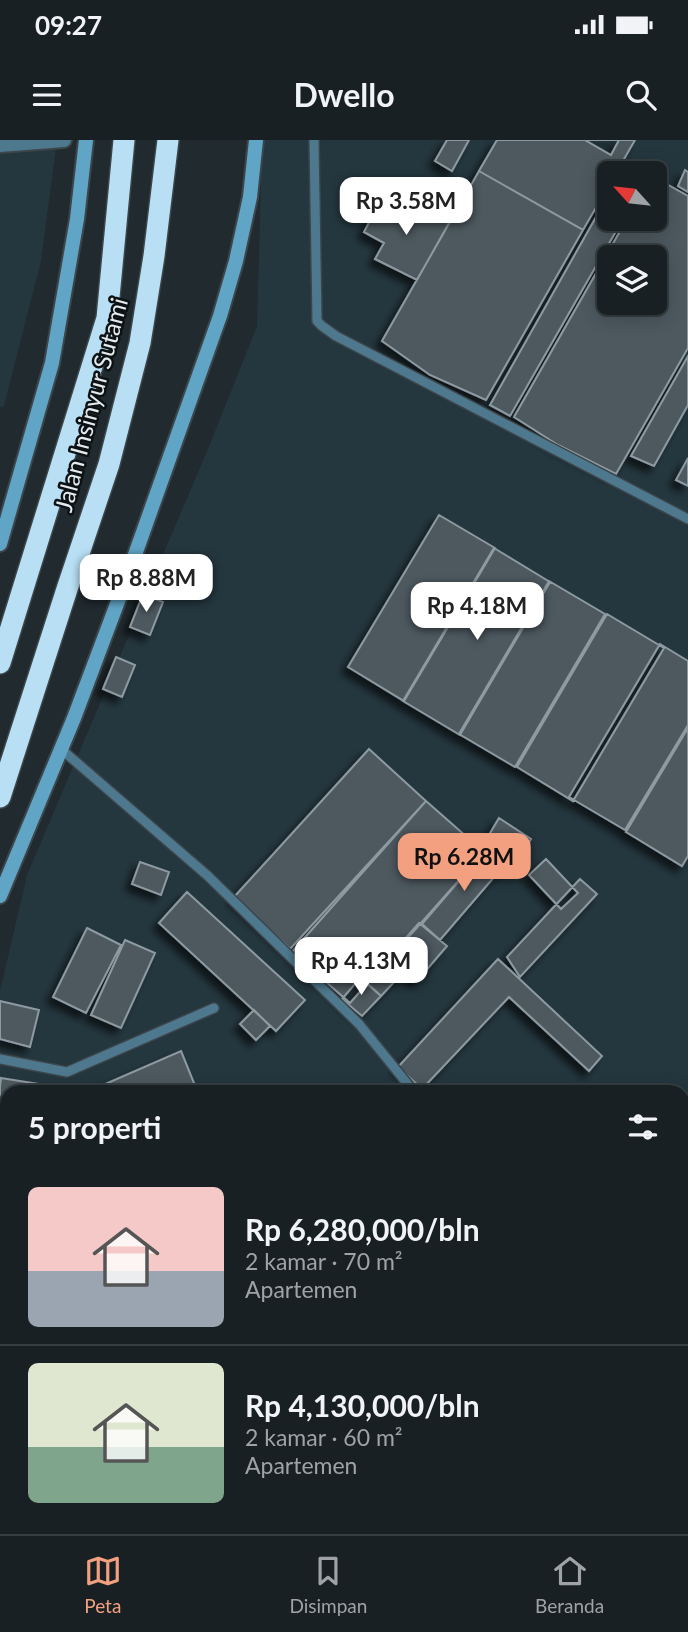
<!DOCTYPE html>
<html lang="id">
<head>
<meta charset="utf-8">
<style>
	:root { --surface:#182023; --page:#21282b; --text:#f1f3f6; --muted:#9fa3a6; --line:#363e41; --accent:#f2a07f }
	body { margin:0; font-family:Lato,sans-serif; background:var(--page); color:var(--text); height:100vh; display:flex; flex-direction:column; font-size:26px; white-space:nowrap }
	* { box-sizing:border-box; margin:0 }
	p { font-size:23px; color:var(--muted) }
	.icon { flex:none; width:38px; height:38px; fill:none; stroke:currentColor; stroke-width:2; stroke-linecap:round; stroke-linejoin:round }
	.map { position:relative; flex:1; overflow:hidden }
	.panel { position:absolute; left:0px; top:945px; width:690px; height:450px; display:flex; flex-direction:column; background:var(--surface); border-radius:21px 21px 0 0; box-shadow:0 4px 18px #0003,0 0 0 2px var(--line) }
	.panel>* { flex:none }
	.needle { width:46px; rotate:297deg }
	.fabs { position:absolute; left:597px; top:21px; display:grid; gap:14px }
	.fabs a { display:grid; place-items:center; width:70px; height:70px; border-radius:10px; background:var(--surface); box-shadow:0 4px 18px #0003,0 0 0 2px var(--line); font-size:35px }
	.price { position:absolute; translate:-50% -60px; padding:0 16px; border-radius:14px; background:#fff; color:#222; font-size:23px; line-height:46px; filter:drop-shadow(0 2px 4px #0008) }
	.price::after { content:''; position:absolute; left:50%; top:42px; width:21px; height:16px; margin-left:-10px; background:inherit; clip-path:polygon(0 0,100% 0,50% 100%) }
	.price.on { background:var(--accent); color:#111 }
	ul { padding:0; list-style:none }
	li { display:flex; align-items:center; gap:21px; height:175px; padding:0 28px }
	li+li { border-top:2px solid var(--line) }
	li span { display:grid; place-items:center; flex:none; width:196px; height:140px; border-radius:10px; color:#555 }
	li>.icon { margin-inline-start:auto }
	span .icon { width:84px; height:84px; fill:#fffc; stroke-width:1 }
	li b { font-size:30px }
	h2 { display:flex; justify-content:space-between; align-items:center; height:84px; padding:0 28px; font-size:30px }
	.status { display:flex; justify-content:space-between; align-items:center; height:49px; padding:0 35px; background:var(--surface); direction:ltr }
	.status svg { height:19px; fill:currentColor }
	header { display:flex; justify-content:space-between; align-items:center; height:91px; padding:0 28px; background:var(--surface); font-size:32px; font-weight:700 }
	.menu { display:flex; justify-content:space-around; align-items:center; height:98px; border-top:2px solid var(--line); background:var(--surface); font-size:19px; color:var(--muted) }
	.menu a { display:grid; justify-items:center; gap:4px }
	.menu .on { color:var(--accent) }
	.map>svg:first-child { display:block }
</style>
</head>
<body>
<div class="status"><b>09:27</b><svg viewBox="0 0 49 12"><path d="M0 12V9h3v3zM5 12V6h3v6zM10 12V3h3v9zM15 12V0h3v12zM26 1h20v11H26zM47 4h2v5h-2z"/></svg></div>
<header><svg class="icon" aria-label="menu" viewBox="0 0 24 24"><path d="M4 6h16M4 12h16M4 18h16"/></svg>Dwello<svg class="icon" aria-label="search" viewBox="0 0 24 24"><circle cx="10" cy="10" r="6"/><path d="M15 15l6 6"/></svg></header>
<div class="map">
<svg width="688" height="1394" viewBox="0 0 688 1394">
	<defs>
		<filter id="shadow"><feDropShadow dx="-6" dy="6" stdDeviation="3.5" flood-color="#0009"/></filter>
	</defs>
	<rect width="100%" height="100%" fill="#202a2f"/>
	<path fill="#24363e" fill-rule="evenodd" d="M0,0H57L41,121L4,266L0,267Z
		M262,0H688V1185L682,1183V952H7V1261H0V851L27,735L210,304L257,186ZM609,33H654V79H609ZM609,117H654V163H609Z
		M7,1328V1388H437L440,1391L443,1388H639L645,1394H0V1333Z"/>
	<path fill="#4d595f" stroke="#8e9aa1" stroke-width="2" fill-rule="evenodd" filter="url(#shadow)" d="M447,0H469L452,31L435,21Z
		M497,0H635L616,33H609V45L583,90L479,31Z
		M585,0H619L611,15Z
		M685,30L688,32V52L678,46Z
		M479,31L583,90L486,260L430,235L382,201Z
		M654,37L688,56V208L616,334L558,305L514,277L627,79H654ZM609,117H654V163H609Z
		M609,54V79H623L510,276L490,265Z
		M406,60L449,83L417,140L375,119L384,103L364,92L379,63L401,74Z
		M688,216V265L654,326L631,316Z
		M688,318V346L676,340Z
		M439,375L495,408L404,561L348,527Z
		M494,408L550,442L460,595L403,561Z
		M549,441L605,474L515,627L459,594Z
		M143,454L163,462L150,495L130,487Z
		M607,474L664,508L573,661L517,627Z
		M660,504L688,521V585L625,690L569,657Z
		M116,517L135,525L122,557L103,549Z
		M688,588V716L682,726L626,692Z
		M369,609L426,661L290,809L234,757Z
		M426,661L484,712L350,863L292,812Z
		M499,678L531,699L521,715L489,695Z
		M489,706L507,722L440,800L422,784Z
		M546,719L578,753L561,769L529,735Z
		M140,722L169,732L161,755L132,744Z
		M580,739L597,754L520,837L507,817Z
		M187,752L305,860L276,891L159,783Z
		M419,783L447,806L417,841L389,817Z
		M87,788L121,805L86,873L53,857Z
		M125,800L155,813L121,888L91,875Z
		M391,810L409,826L381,856L363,839Z
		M498,819L602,916L589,931L509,857L422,949L398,927Z
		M360,838L381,856L362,876L342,859Z
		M0,861L39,870L30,907L0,899Z
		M254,870L270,886L256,900L240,884Z
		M181,911L196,948L187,952H87Z
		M1,938L83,951L7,952V1109L0,1108V947Z
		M0,1359L7,1370V1388H18L19,1390L12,1394H0Z
		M48,1388H99L100,1390L92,1394H51Z
		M161,1388H195L206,1393L158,1394Z
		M321,1388H388L387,1394H320Z
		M392,1388H418L426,1389L425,1394H391Z
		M464,1388H485L481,1394H461Z
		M497,1388H529L524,1394H492Z
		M576,1388H598L609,1394H573Z"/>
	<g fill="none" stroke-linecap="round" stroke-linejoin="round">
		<g stroke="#3c454a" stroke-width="12">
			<path id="lane" d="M314,0L317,181L322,186L336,196L688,379
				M61,609L208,736L359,884L414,952
				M0,919L67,932L214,868
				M539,1394L542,1390"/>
		</g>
		<g stroke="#3c454a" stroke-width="18">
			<path id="street" d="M0,5L64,0
				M283,1394V1388"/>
		</g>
		<g stroke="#3c454a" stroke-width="18">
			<path id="secondary" d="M0,404L52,223L77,79L86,0
				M0,756L74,578L126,440L220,176L236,121L250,57L256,0"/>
		</g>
		<g stroke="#3c454a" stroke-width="24">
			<path id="highway" d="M0,523L107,178L124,0
				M0,657L67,449L109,324L140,203L154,116L168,0"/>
		</g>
		<path stroke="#5d666b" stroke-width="3.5" stroke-dasharray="5 3.5" stroke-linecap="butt" d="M0,1331L7,1325"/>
		<use href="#lane" stroke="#4e788d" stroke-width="9"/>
		<use href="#street" stroke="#4e788d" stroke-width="14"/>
		<use href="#secondary" stroke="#60a5c6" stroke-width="14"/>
		<use href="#highway" stroke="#b8dff4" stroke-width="21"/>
	</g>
	<g text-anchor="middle" stroke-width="5" stroke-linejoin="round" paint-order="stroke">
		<g font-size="24" fill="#e5ecef" stroke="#0d1214">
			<text transform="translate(92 265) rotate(-75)" y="8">Jalan Insinyur Sutami</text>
		</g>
	</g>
</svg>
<div class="fabs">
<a><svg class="needle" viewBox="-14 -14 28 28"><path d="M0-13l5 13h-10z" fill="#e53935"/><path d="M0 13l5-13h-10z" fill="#9fa3a6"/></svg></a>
<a><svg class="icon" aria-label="layers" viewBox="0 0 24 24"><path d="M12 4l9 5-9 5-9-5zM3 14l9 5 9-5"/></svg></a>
</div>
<b class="price" style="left:406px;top:97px">Rp 3.58M</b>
<b class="price" style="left:146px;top:474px">Rp 8.88M</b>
<b class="price" style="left:477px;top:502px">Rp 4.18M</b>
<b class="price on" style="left:464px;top:753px">Rp 6.28M</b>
<b class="price" style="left:361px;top:857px">Rp 4.13M</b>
<section class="panel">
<h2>5 properti<svg class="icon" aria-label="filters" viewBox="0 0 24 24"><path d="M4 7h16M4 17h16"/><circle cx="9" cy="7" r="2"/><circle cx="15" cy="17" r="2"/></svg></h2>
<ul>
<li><span style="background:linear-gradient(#f6c9c9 60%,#9aa5b1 0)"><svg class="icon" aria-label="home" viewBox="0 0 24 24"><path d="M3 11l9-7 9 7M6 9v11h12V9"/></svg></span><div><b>Rp 6,280,000/bln</b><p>2 kamar · 70 m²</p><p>Apartemen</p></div></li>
<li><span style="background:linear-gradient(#dfe7d0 60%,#7fa58c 0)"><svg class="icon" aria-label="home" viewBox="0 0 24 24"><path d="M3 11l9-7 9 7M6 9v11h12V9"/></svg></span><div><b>Rp 4,130,000/bln</b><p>2 kamar · 60 m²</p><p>Apartemen</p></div></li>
</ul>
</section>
</div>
<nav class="menu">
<a class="on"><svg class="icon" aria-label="map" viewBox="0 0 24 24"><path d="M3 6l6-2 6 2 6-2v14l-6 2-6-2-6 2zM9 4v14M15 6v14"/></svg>Peta</a>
<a><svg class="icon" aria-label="saved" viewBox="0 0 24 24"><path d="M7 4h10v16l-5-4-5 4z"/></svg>Disimpan</a>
<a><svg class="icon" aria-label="home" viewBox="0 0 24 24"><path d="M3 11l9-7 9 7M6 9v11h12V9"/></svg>Beranda</a>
</nav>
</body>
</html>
